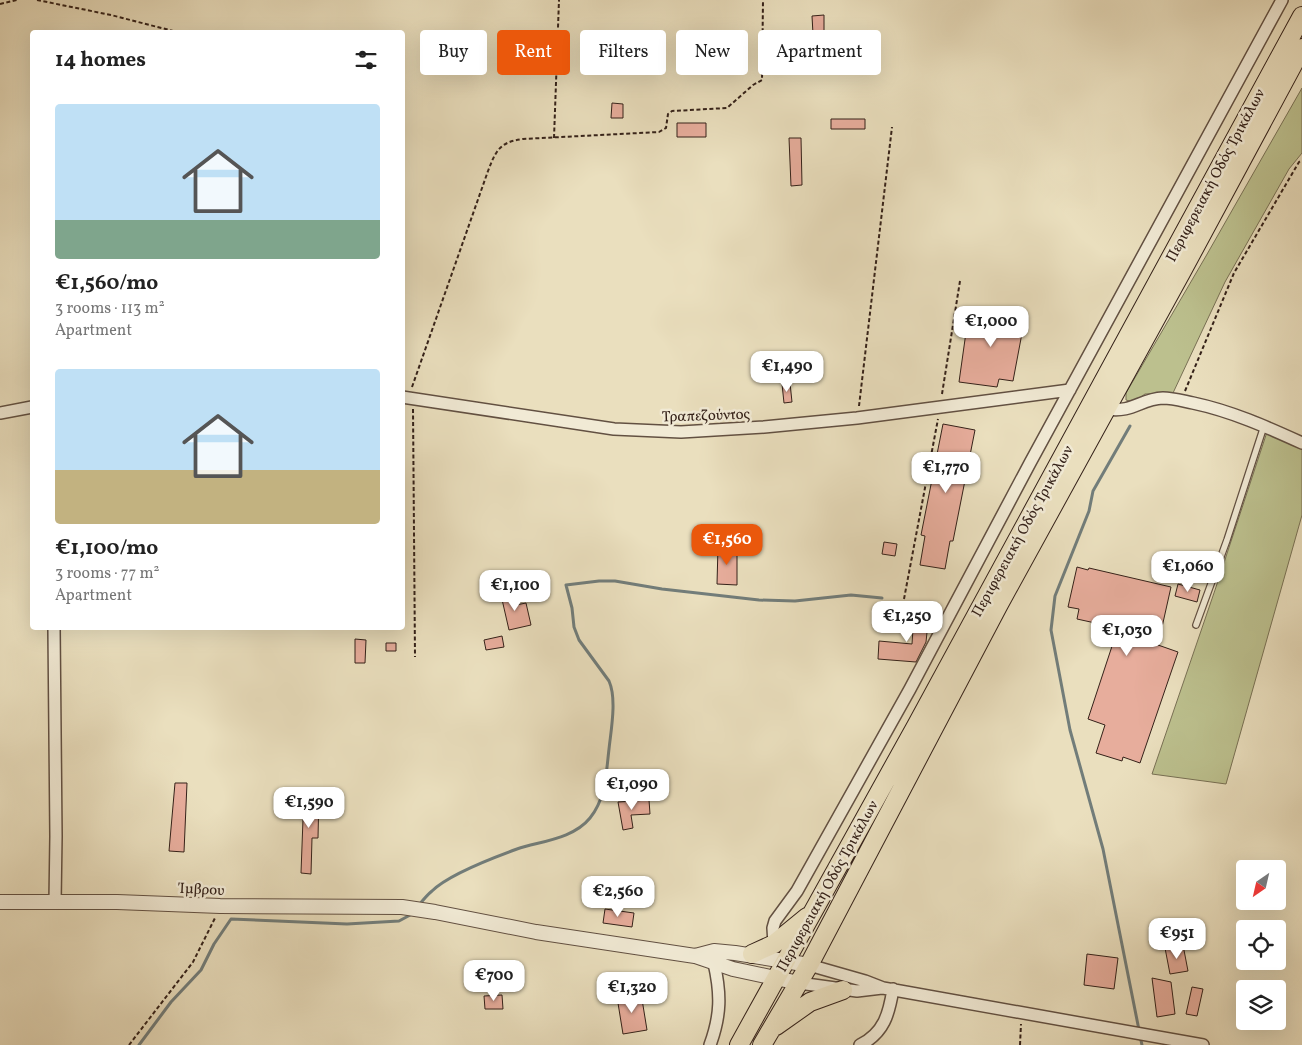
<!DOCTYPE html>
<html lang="en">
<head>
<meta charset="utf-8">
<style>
	:root { --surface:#fff; --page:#f6f6f6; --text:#222; --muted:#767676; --accent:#ea580c }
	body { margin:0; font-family:Vollkorn,serif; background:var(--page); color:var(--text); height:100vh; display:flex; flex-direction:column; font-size:19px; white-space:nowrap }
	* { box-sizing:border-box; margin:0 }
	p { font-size:16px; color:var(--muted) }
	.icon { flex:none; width:28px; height:28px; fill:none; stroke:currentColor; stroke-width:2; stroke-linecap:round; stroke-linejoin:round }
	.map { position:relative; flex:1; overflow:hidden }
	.side { position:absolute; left:30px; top:30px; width:375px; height:600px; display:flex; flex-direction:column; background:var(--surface); border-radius:5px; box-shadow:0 5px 20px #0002 }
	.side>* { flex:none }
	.guide { position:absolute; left:420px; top:30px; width:475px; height:45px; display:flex; gap:10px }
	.needle { width:32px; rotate:214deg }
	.fabs { position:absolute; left:1236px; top:860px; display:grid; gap:10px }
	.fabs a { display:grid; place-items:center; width:50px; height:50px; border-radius:5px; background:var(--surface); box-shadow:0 5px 20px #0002; font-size:25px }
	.price { position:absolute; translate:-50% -42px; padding:0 11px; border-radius:10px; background:#fff; color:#222; font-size:16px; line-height:32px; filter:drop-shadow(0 1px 2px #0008) }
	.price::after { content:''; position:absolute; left:50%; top:30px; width:15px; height:11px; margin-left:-8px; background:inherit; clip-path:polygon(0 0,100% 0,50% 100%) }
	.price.selected { background:var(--accent); color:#fff }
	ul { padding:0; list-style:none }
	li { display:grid; align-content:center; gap:10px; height:265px; padding:0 25px }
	li span { display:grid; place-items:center; height:155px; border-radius:5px; color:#555 }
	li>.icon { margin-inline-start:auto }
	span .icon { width:90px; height:90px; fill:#fffc; stroke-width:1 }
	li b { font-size:21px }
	h2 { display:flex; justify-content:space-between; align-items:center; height:60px; padding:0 25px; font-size:21px }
	.tag { padding:0 18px; border-radius:5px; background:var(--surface); box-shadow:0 5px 20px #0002; font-size:18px; line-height:45px }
	.tag.selected { background:var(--accent); color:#fff }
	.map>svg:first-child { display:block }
</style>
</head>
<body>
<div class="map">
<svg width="1302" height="1045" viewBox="0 0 1302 1045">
	<rect width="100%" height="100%" fill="#eadfbe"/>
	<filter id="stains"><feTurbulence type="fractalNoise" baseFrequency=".004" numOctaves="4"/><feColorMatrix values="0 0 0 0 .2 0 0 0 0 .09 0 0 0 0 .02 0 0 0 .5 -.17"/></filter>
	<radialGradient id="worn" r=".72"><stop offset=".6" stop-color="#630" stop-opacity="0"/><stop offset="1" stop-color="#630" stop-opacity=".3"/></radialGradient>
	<path fill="#bcc08e" stroke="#787054" d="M1302,88V153L1289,169L1225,282L1173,393L1145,394L1133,402L1126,400V393L1206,256Z
		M1267,432L1302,447V515L1226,784L1152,774L1215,590Z"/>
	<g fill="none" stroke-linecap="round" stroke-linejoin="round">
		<path stroke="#727d7a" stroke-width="3" d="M1130,426L1093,491L1089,511L1055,596L1051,630L1070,730L1103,849L1139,1030
			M419,905C423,900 427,895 432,891C448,875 495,857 517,849C541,841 573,839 590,818C606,798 606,774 609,749C611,730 617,699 609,681L579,640L574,627L572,608L566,585L599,581H615L662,589L759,600L795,601L851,595L882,598
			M1140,1036L1142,1045
			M139,1045L171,1002L201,970L214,944L231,919L347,924L399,921L412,914"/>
	</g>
	<path fill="#e7ad9c" stroke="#342119" d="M824,15V34H813L812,16Z
		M612,103L623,104V118H611Z
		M831,119H865V129H831Z
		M677,123H706V137H677Z
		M789,138H801L802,185L791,186Z
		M1013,310L1026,312L1013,381L999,379L997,387L959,382L969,311L996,315L997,312L1013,315Z
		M790,383L792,402L784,403L782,384Z
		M943,424L975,430L953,541H950L945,569L920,565L925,536L921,535Z
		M884,542L897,544L895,556L882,554Z
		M718,547H737V585L717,584Z
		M1077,567L1088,570L1089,568L1171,587L1158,645L1178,652L1140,763L1123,757L1122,761L1096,753L1105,725L1088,719L1118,628L1077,619L1079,609L1068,607Z
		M1178,584L1200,590L1197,602L1175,596Z
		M513,592L516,605L526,603L531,625L509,630L501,595Z
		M914,612L929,613L926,642L916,662L878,659L879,641L912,644Z
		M502,636L504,647L486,650L484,640Z
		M355,639L366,640L365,663H355Z
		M386,643H396V651H386Z
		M175,783H187L184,852L169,851Z
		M304,792H319L318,838H312L311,874L301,873Z
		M649,800L650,814L631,815L633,828L623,830L618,802Z
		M605,909L634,913L632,927L603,923Z
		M1183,945L1188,971L1170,974L1165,948Z
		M1087,954L1118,958L1114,989L1084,985Z
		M1152,978L1171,982L1175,1014L1157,1017Z
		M1192,987L1203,989L1197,1016L1186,1014Z
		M641,993L647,1030L623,1034L617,997Z
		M502,995L503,1009H485L484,996Z"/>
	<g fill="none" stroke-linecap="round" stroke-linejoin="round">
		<g stroke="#625042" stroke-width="8">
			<path id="service" d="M1196,625L1227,540L1264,426"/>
		</g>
		<g stroke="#625042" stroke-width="14">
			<path id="minor" d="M402,397L614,429L681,432L764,427L857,418L1070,390
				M1107,409C1133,413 1140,399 1163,398C1173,398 1183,401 1193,403C1231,411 1267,427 1302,443
				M0,413L32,407
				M54,628L56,836L55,902
				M774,944L773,928L775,921L797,891L910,689L1030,463L1282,0
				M809,965L865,981L883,988L1203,1045
				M799,983L857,991L882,988
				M710,1045C721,1015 721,994 714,963
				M860,1045C884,1033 889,1014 893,989"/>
		</g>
		<g stroke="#625042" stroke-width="16">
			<path id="tertiary" d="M0,902H117L220,906L402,907L435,912L536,932L695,956L733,969L799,983
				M695,956L714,951L735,953L809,965"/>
		</g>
		<g stroke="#342119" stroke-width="20">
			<path id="primary" d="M752,954L774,944L807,917
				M776,1026L810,1002L843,990
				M739,1045L916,726L1302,16
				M762,1045L809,965L998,606L1181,273L1302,48"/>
		</g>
		<path stroke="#342119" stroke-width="2" stroke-dasharray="4 2.5" stroke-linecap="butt" d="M37,0L111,15L177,32
			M0,4L17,0
			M554,138L559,0
			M412,387L488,171C496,150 500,142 523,139L659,132L666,128L668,114L672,111L727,108L753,85L762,80L763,0
			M1185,391L1234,273L1299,162L1302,160
			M942,394L960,281
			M859,406L892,127
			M413,409L415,657
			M904,599L938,419
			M129,1045L193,962L215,918
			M1020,1045L1021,1024"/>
		<use href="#service" stroke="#f1ead5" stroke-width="5.5"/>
		<use href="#minor" stroke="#f1ead5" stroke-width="11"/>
		<use href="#tertiary" stroke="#f1ead5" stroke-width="14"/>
		<use href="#primary" stroke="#eadfbe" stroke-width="18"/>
	</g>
	<g text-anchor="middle" stroke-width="5" stroke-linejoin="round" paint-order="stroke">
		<g font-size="15" fill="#342119" stroke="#f1ead5">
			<text transform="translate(1215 175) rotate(-62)" y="5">Περιφερειακή Οδός Τρικάλων</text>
			<text transform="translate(706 415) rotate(-2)" y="5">Τραπεζούντος</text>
			<text transform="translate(1022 531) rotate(-61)" y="5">Περιφερειακή Οδός Τρικάλων</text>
			<text transform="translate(827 886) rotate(-61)" y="5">Περιφερειακή Οδός Τρικάλων</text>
			<text transform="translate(202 889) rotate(3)" y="5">Ίμβρου</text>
		</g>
	</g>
	<rect width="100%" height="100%" filter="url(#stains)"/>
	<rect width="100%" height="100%" fill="url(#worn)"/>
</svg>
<div class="fabs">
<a><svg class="needle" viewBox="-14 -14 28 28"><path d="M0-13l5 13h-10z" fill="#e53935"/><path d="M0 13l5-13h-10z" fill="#767676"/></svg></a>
<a><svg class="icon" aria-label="locate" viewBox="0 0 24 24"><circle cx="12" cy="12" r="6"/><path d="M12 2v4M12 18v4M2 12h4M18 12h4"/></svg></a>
<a><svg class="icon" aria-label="layers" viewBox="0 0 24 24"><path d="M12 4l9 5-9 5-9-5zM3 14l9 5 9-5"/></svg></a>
</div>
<b class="price" style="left:991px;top:348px">€1,000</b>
<b class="price" style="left:787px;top:393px">€1,490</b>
<b class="price" style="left:946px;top:494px">€1,770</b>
<b class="price selected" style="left:727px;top:566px">€1,560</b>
<b class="price" style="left:1188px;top:593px">€1,060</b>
<b class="price" style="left:515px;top:612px">€1,100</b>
<b class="price" style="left:907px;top:643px">€1,250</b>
<b class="price" style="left:1127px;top:657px">€1,030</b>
<b class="price" style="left:632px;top:811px">€1,090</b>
<b class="price" style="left:309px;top:829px">€1,590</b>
<b class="price" style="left:618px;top:918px">€2,560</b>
<b class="price" style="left:1177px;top:960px">€951</b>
<b class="price" style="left:494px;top:1002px">€700</b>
<b class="price" style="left:632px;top:1014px">€1,320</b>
<div class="guide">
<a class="tag">Buy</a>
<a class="tag selected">Rent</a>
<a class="tag">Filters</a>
<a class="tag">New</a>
<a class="tag">Apartment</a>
</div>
<section class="side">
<h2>14 homes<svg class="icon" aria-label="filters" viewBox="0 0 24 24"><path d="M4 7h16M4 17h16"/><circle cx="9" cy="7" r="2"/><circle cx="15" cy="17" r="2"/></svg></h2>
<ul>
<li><span style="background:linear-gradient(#bfe0f5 75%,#7fa58c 0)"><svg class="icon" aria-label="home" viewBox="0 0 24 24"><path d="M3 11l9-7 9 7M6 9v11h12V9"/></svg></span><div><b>€1,560/mo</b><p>3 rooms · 113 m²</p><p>Apartment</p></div></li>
<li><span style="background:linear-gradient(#bfe0f5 65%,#c2b280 0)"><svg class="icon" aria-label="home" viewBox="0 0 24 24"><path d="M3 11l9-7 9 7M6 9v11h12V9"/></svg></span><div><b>€1,100/mo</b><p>3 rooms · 77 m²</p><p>Apartment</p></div></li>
</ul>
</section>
</div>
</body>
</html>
